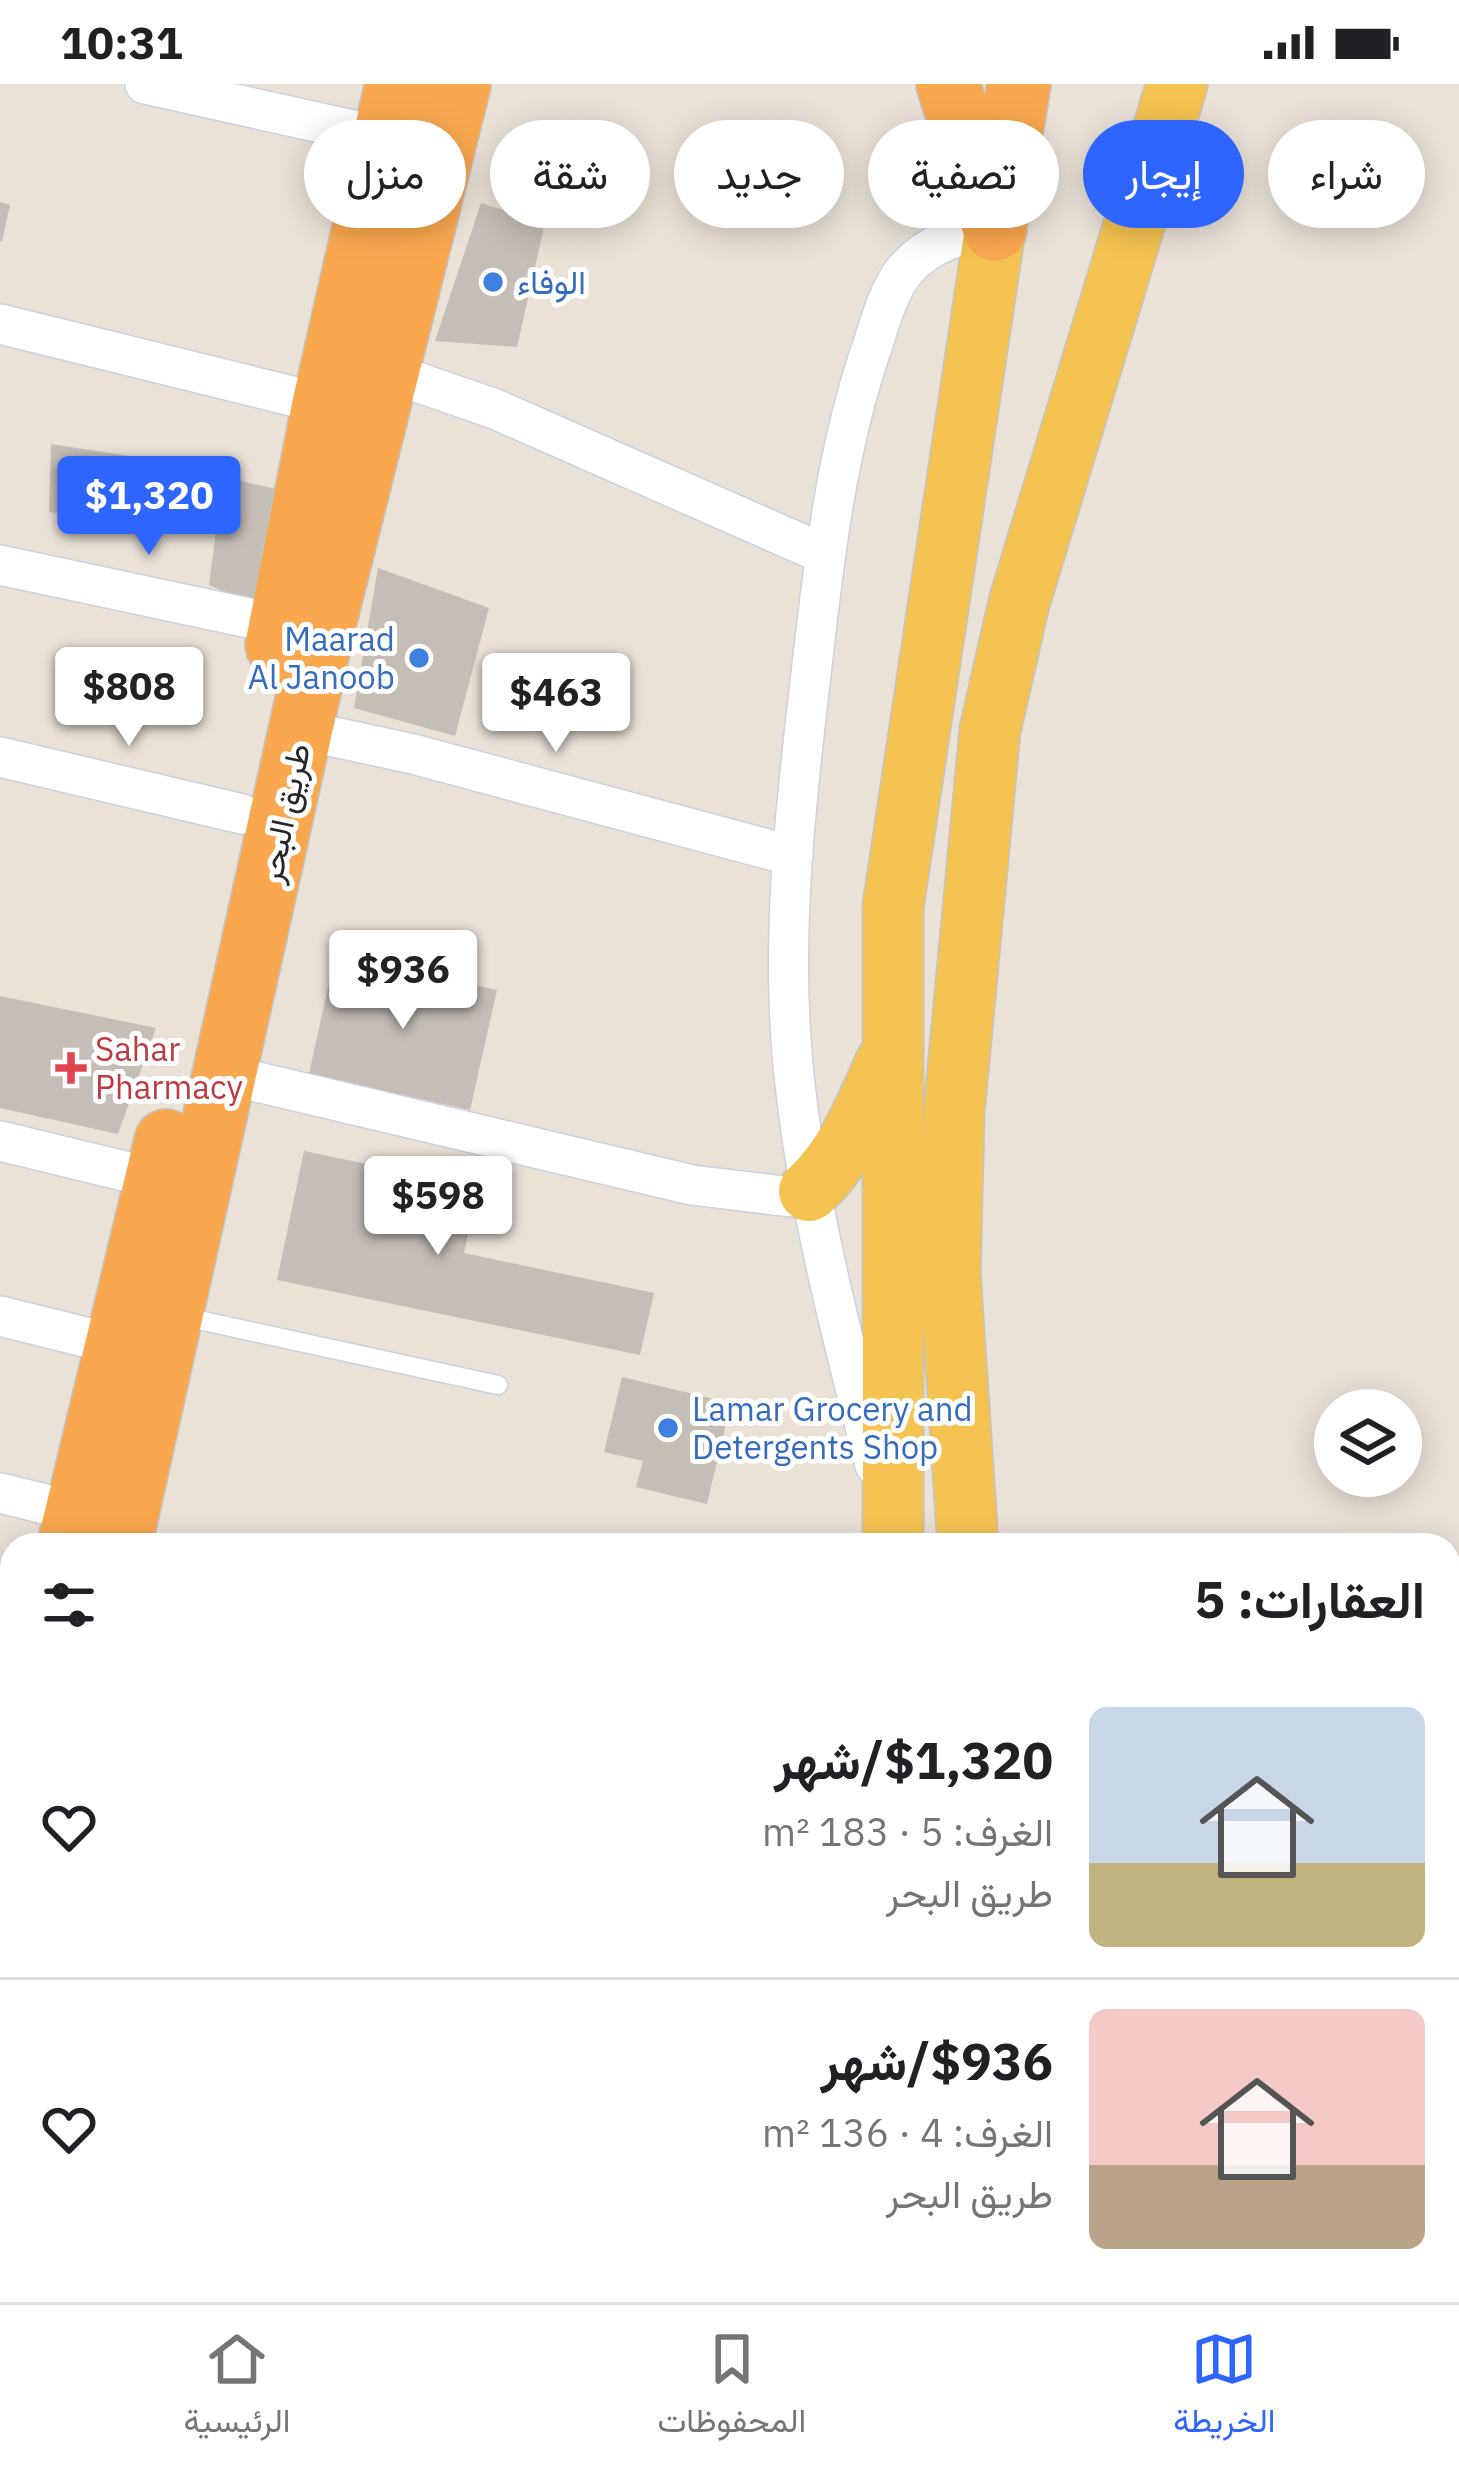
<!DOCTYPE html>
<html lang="ar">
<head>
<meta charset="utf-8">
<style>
	:root { --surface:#fff; --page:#f6f6f6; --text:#202124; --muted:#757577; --line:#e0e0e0; --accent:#2f65ff }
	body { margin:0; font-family:"IBM Plex Sans",Vazirmatn,sans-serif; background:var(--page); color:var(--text); direction:rtl; height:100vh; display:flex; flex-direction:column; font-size:45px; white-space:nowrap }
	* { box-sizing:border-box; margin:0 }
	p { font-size:39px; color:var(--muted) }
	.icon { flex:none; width:66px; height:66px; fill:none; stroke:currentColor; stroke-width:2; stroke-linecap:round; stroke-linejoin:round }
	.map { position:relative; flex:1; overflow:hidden; direction:ltr }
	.drawer { position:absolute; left:0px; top:1449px; width:1461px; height:771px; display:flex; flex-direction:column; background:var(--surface); border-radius:36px 36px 0 0; box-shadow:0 6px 30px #0003; direction:rtl }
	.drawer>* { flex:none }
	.banner { position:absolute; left:36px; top:36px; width:1389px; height:108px; direction:rtl; display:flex; gap:24px }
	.buttons { position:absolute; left:1314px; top:1305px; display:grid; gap:24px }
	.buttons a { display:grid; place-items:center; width:108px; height:108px; border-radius:50%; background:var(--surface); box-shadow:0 6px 30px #0003; font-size:60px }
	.price { position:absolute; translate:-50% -102px; padding:0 27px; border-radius:12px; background:#fff; color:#222; font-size:39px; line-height:78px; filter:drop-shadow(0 3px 6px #0008) }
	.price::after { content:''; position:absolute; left:50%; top:72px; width:36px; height:27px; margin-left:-18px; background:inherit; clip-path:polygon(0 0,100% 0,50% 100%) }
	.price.active { background:var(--accent); color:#fff }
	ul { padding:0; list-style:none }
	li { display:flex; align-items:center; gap:36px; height:300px; padding:0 36px }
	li+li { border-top:3px solid var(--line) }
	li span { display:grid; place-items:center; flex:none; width:336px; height:240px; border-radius:18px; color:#555 }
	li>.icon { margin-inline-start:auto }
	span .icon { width:144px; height:144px; fill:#fffc; stroke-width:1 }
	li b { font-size:51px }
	h2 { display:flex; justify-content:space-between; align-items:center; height:144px; padding:0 36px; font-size:51px }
	.chip { padding:0 42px; border-radius:54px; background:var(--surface); box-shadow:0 6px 30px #0003; font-size:42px; line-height:108px }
	.chip.active { background:var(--accent); color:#fff }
	.status { display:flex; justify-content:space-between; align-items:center; height:84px; padding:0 60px; background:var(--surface); direction:ltr }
	.status svg { height:33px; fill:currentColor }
	.menu { display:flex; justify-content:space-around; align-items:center; height:168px; border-top:3px solid var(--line); background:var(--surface); font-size:33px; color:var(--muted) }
	.menu a { display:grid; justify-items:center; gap:6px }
	.menu .active { color:var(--accent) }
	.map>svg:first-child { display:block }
</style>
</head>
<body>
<div class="status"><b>10:31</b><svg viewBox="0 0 49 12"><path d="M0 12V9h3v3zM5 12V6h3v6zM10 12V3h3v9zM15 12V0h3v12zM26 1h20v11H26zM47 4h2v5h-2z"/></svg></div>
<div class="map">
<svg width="1459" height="2218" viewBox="0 0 1459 2218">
	<rect width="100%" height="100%" fill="#eae1d7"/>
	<path fill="#c5beb7" d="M0,118L10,121L2,157H0Z
		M481,119L545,139L517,263L435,257Z
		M51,360L162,377L145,440L49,428Z
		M223,393L285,407L255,521L209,501Z
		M378,484L489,524L455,652L354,624Z
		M335,871L497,906L470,1026L309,990Z
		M0,912L156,944L118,1050L0,1024Z
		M304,1067L478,1103L464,1169L654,1209L640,1271L277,1196Z
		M622,1293L731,1319L707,1420L636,1403L643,1377L604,1368Z
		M1459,2092V2218H1180L1179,2208H1449V2093Z"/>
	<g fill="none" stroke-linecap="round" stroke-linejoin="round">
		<g stroke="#ccd2e1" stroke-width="21">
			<path id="service" d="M180,1232L498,1301
				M1449,1736L1459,1738
				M1449,2007L1459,2009"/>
		</g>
		<g stroke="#ccd2e1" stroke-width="42">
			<path id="minor" d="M145,0L384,53
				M0,240L324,320
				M388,288L495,325L824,470
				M0,481L282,541
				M302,646L413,670L793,772
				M0,673L242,730
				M224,990L692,1101L791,1113L809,1107
				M0,1057L157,1095
				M0,1232L117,1261
				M875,1381C841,1249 806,1117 793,981C781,854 795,725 810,599C823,485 835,368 873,260C881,235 889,205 906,185C930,158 960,150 995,145
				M0,1409L77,1428"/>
		</g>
		<g stroke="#c3c3c3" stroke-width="63">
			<path id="primary" d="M809,1107C846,1072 865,1026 885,980
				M893,1461V823L995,145
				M968,1461L950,1190L954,1028L990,646L1019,519L1177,0
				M1014,2208L1016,2218
				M1080,2208L1083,2218"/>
		</g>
		<g stroke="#c3c3c3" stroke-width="66">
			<path id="trunk" d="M948,0L995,145
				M997,132L1019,0
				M277,561L324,320L397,0
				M69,1461L166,1057
				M120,1461L323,544L459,0
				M0,1751L12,1700
				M0,1926L12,1886"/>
		</g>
		<use href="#service" stroke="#fff" stroke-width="18"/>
		<use href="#minor" stroke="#fff" stroke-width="39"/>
		<use href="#primary" stroke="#f5c351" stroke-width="60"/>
		<use href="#trunk" stroke="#faa84f" stroke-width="63"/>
	</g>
	<g fill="#3f7fe0" stroke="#fff" stroke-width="4.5">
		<circle cx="493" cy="198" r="12"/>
		<circle cx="419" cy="574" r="12"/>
		<circle cx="668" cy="1344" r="12"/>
	</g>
	<path fill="#e0444e" stroke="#fff" stroke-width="4.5" d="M65 966h12v12h12v12h-12v12h-12v-12h-12v-12h12z"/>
	<g text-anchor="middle" stroke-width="10" stroke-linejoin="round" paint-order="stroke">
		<g font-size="33" fill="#366cbe" stroke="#fff" text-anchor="start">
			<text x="517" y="210">الوفاء</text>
			<text x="395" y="567" text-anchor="end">Maarad<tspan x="395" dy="38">Al Janoob</tspan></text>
			<text x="692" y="1337">Lamar Grocery and<tspan x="692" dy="38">Detergents Shop</tspan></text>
		</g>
		<g font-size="33" fill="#272727" stroke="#fff">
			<text transform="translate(284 729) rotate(-78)" y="12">طريق البحر</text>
		</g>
		<g font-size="33" fill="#be3a42" stroke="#fff" text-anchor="start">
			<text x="95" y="977">Sahar<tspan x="95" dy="38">Pharmacy</tspan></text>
		</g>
	</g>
</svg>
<div class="buttons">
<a><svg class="icon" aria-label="layers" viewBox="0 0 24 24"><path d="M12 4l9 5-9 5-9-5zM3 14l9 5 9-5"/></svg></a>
</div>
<b class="price active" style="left:149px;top:474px">$1,320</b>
<b class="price" style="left:129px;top:665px">$808</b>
<b class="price" style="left:556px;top:671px">$463</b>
<b class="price" style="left:403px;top:948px">$936</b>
<b class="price" style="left:438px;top:1174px">$598</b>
<div class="banner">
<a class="chip">شراء</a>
<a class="chip active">إيجار</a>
<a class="chip">تصفية</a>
<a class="chip">جديد</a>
<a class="chip">شقة</a>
<a class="chip">منزل</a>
</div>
<section class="drawer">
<h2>العقارات: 5<svg class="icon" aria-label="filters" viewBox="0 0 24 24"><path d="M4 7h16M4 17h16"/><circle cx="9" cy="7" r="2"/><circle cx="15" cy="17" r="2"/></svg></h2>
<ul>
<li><span style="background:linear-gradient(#c9d6e8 65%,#c2b280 0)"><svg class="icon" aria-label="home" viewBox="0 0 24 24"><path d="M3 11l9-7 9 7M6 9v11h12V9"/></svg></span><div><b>$1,320/شهر</b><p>الغرف: 5 · 183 m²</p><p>طريق البحر</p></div><svg class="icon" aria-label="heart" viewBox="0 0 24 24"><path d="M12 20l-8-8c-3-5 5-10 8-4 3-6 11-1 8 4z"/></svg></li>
<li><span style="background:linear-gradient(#f6c9c9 65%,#b9a48a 0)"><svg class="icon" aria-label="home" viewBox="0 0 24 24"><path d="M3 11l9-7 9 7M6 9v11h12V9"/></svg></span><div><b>$936/شهر</b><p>الغرف: 4 · 136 m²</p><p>طريق البحر</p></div><svg class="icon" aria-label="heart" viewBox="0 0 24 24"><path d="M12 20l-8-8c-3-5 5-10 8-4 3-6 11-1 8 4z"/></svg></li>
</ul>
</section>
</div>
<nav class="menu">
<a class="active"><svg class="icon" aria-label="map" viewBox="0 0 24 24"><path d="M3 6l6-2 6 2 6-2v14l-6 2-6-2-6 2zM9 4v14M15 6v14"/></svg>الخريطة</a>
<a><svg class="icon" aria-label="saved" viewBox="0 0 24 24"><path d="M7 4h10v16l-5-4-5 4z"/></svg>المحفوظات</a>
<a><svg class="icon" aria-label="home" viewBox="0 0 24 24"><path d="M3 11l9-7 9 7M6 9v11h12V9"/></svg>الرئيسية</a>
</nav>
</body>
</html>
